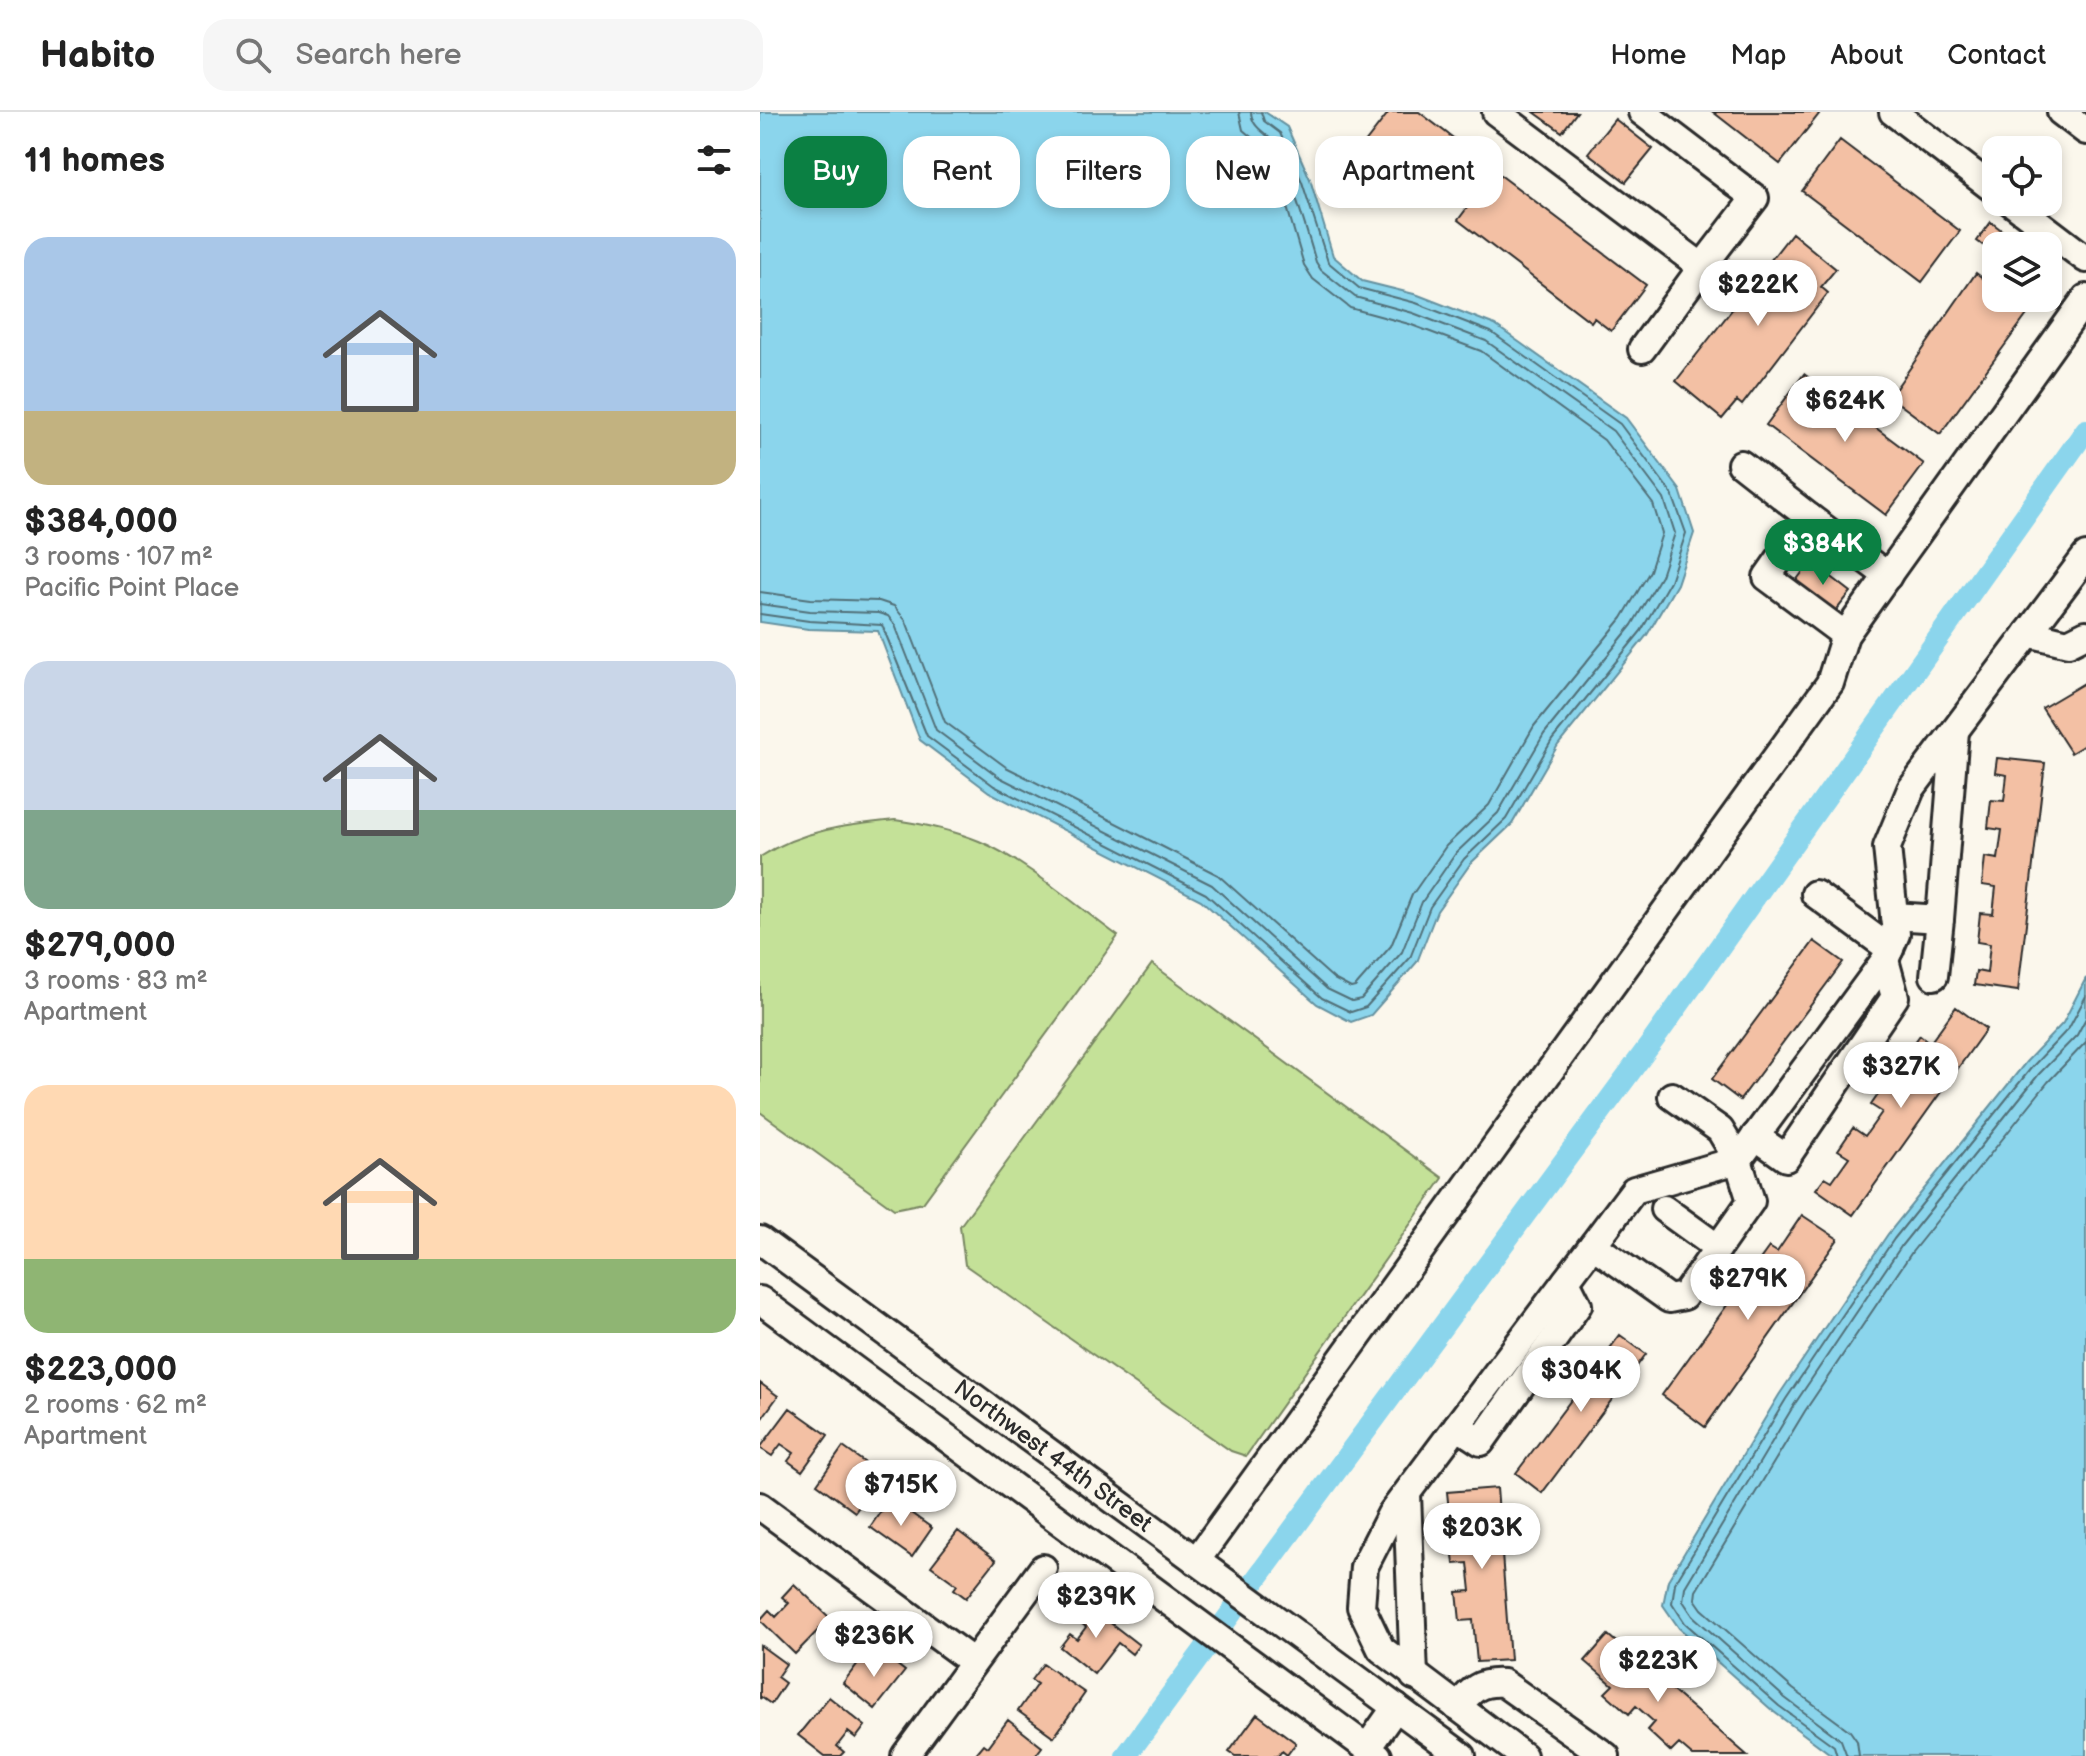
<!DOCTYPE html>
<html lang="en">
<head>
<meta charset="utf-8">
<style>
	:root { --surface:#fff; --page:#f6f6f6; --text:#222; --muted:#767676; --line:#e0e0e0; --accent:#0b8043 }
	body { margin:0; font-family:"Balsamiq Sans",sans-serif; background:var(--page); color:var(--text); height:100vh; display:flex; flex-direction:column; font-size:30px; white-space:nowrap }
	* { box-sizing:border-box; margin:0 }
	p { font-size:26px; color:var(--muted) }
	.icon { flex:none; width:44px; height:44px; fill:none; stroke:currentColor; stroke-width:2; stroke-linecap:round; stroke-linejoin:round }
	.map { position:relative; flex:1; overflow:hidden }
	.sheet { display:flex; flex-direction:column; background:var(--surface); width:760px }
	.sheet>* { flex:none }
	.banner { position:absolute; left:24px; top:24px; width:760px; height:72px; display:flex; gap:16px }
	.controls { position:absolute; left:1222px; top:24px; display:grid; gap:16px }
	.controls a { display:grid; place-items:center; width:80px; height:80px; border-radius:16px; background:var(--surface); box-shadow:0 4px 12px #0003; font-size:40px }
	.price { position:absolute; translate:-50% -68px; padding:0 18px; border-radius:28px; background:#fff; color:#222; font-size:26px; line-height:52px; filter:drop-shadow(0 2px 4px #0008) }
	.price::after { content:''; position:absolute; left:50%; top:48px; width:24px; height:18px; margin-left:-12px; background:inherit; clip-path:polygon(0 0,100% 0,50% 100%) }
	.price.active { background:var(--accent); color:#fff }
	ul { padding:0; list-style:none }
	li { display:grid; align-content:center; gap:16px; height:424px; padding:0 24px }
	li span { display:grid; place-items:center; height:248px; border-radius:24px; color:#555 }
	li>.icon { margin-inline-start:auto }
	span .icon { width:144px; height:144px; fill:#fffc; stroke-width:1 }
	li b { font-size:34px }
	h2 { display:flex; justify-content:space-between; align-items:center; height:96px; padding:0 24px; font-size:34px }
	.pill { padding:0 28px; border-radius:24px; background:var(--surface); box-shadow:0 4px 12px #0003; font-size:28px; line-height:72px }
	.pill.active { background:var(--accent); color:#fff }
	header { display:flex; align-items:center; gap:48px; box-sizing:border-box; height:112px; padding:0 40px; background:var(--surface); border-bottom:2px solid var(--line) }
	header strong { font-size:38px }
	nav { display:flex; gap:44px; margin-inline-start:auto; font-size:28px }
	.search { width:560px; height:72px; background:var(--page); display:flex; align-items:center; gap:20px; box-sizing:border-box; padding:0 28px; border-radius:24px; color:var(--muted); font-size:30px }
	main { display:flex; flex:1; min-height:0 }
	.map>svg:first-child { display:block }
</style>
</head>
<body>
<header>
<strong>Habito</strong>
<div class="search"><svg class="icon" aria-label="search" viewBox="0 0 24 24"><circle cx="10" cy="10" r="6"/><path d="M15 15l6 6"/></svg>Search here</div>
<nav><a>Home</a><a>Map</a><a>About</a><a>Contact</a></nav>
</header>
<main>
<section class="sheet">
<h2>11 homes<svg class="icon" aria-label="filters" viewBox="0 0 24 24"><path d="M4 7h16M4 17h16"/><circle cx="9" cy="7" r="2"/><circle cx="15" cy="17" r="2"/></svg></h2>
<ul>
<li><span style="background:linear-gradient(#a9c7e8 70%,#c2b280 0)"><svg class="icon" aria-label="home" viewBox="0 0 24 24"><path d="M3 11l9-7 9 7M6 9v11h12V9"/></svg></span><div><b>$384,000</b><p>3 rooms · 107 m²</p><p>Pacific Point Place</p></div></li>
<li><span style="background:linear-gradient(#c9d6e8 60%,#7fa58c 0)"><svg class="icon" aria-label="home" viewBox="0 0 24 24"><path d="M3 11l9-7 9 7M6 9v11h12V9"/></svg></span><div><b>$279,000</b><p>3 rooms · 83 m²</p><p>Apartment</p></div></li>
<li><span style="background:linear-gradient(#ffd9b3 70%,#8fb573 0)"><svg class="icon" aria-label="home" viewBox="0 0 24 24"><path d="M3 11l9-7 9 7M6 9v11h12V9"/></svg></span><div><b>$223,000</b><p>2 rooms · 62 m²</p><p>Apartment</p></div></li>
</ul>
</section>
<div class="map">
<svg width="1326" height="1644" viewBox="0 0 1326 1644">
	<rect width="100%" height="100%" fill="#fbf7ec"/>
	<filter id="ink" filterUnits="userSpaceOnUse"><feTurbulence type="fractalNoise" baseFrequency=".0125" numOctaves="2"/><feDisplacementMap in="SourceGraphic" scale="16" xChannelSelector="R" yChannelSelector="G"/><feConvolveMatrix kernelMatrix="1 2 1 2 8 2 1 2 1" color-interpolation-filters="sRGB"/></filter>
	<g filter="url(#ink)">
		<path fill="#c4e198" stroke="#788662" stroke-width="2" d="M135,708C163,712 192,718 219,729C263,747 318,795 358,824L163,1091L134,1097L0,1000V745C41,718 87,713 135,708Z
			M392,852L683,1066L486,1344L471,1339L205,1153L200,1114Z"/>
		<path fill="#8bd5ec" stroke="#65919f" stroke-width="2" d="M0,0H505L527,15L550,67L573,144L602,169L658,183L735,213L866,306L920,378L934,421L917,472L887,523L798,633L752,712L711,751L677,799L657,850L611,903L591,910L557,892L441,788L229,680L160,628L118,519L48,517L0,510Z
			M1326,866V1644H1073L1014,1600L919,1516L903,1493L908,1468L1019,1283L1128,1122L1266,950L1303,911Z"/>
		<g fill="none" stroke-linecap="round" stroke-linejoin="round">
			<path stroke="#516f78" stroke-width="2" d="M0,480L51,487L119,489L134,494L146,509L185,610L246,655L458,763L574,867L591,876L595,875L631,834L652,783L686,734L729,693L774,614L862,506L890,459L902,421L893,392L844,328L721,239L649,212L590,196L553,167L544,153L522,78L503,35L483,18L479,0
				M0,492L50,499L118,501L128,504L135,513L176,618L239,665L452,773L567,877L592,889L601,887L642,840L662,790L696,741L738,701L784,622L872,513L901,464L915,421L904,387L853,319L726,229L653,201L595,185L561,158L556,150C544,110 533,72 516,35C509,20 492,18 491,0
				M0,502L49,509L122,513L167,624L234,674L446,782L562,886L591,900L606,895L650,846L670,795L704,747L746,707L792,628L881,519L910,469L926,421L912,382L860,312L731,220L656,191L599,176L568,150L542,70L520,21L504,9L501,0
				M1077,1644L1074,1634L1019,1594L925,1511L912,1491L915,1471L1026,1287L1134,1127L1272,955L1309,916L1326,884
				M1087,1644L1081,1628L1025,1586L933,1504L923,1489L925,1475L1034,1293L1142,1133L1279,962L1317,923L1326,906
				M1099,1644L1097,1629L1090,1619L1033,1577L942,1497L935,1487L936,1479L1045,1299L1152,1140L1288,970L1326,930"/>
			<path stroke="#8bd5ec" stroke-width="22" d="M366,1644L895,926L1326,318"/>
		</g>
		<path fill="#f3c0a4" stroke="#2b2b2b" stroke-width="2" d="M629,0H659L709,38L671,89L601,36Z
			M774,0H817L802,20Z
			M953,0H1057L1059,2L1020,52Z
			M855,7L893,37L866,70L828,41Z
			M1080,28L1200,119L1162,170L1042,79Z
			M735,59L886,173L851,219L834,206L831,210L698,108Z
			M1231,110L1262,134H1236V143L1217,129Z
			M1032,121L1076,157L1061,175L1068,181L982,293L977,289L962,307L916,269Z
			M1216,161L1236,176V186H1250L1269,200L1180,322L1130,285Z
			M1044,262L1164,352L1126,403L1006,313Z
			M1051,449L1091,480L1074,501L1035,470Z
			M1326,570V632L1311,641L1282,596Z
			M1237,646L1285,651L1258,879L1214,873L1216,859L1227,861L1230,832L1217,830L1220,801L1233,802L1236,775L1222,773L1225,745L1238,747L1242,718L1228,716L1231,688L1244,689L1247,663L1235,661Z
			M1054,829L1083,850L980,988L952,967Z
			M1196,895L1226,917L1093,1103L1056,1077L1065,1065L1072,1069L1089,1045L1078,1038L1093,1016L1105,1024L1122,1000L1111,993L1127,970L1138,978L1155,956L1143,947L1160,923L1170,931Z
			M1042,1103L1078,1127L945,1315L902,1283L1009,1135L1017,1140Z
			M860,1223L886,1242L782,1381L756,1361Z
			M0,1271L18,1284L0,1309Z
			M30,1296L68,1323L42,1359L28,1349L34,1341L21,1332L12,1344L0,1336Z
			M83,1335L122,1363L95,1400L57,1372Z
			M737,1376L750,1548L717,1550L713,1508L700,1509L697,1480L711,1479L708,1451L694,1452L691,1424H700L698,1399H689L687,1380Z
			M130,1386L172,1416L152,1445L110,1415Z
			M198,1419L236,1448L206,1486L194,1477L197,1473L171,1454Z
			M34,1472L70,1506L35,1542L0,1508L9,1498L16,1505L29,1491L22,1485Z
			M326,1492L379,1533L372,1542L358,1531L334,1562L300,1535L310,1522L317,1527L326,1515L315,1506Z
			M848,1523L988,1644H933L919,1632L911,1640L887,1618L894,1610L876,1594L869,1602L845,1581L853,1573L825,1549Z
			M0,1533L26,1552L17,1565L25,1571L11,1592L1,1585L0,1587Z
			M122,1541L145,1559L115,1597L83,1571L105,1542L116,1550Z
			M283,1552L325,1581L294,1625L258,1599L277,1572L271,1568Z
			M69,1585L105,1614L96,1626L88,1620L77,1634L84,1640L80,1644H65L38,1623Z
			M497,1602L536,1631L527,1643L522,1639L518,1644H475L469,1640Z
			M248,1608L282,1635L275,1644H214L224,1632L228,1635Z"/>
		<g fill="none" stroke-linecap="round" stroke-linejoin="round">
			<g stroke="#2b2b2b" stroke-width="32">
				<g id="minor">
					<path d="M736,0L942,155L995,86L882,0"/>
					<path d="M1133,0L1236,79"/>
					<path d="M1301,0L1326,19"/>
					<path d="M1251,90L1326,147"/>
					<path d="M882,237L942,155"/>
					<path d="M981,352L1049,405"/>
					<path d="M1268,521L1308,531L1326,522"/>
					<path d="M1085,523L1007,465L1049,405L1128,464"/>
					<path d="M1055,782L1130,837"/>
					<path d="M1134,804L1180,807L1195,619"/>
					<path d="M1174,864L1180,807"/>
					<path d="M995,1024L1026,1046L1135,885L1125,848"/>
					<path d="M904,1097L958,1136"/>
					<path id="s1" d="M0,1128L702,1644"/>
					<path d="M833,1133L909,1187L924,1184L991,1089L978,1048L960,1018L912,984"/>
					<path d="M0,1188L618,1644"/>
					<path d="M697,1314L721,1330L818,1193L806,1169"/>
					<path d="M647,1382L654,1564"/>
					<path d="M0,1394L213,1550"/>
					<path d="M436,1449L1070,571L1085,523L1326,186"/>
					<path d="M697,1595C711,1578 720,1569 743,1571L846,1644"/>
					<path d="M607,1636L636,1595"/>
					<path d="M145,1644L283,1456"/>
					<path d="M763,1644L621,1537L601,1495L604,1455L631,1402L874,1078L978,1048L1125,848L1136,822L1127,735L1151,677L1326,444"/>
				</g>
			</g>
			<use href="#minor" stroke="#fbf7ec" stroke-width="26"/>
		</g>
	</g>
	<g text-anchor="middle" stroke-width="7" stroke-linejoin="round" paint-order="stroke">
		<g font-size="24" fill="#2b2b2b" stroke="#fbf7ec">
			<text dy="8" stroke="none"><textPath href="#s1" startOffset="364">Northwest 44th Street</textPath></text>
		</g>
	</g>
</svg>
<div class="controls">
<a><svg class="icon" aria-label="locate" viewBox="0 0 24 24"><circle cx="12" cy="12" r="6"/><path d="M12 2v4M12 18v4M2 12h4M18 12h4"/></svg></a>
<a><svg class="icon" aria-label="layers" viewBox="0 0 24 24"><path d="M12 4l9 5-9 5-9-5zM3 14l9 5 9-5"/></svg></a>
</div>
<b class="price" style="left:998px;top:216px">$222K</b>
<b class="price" style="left:1085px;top:332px">$624K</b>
<b class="price active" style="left:1063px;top:475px">$384K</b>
<b class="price" style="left:1141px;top:998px">$327K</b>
<b class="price" style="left:988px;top:1210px">$279K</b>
<b class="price" style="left:821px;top:1302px">$304K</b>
<b class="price" style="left:141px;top:1416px">$715K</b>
<b class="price" style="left:722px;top:1459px">$203K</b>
<b class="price" style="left:336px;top:1528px">$239K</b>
<b class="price" style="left:114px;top:1567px">$236K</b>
<b class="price" style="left:898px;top:1592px">$223K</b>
<div class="banner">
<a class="pill active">Buy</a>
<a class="pill">Rent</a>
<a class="pill">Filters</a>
<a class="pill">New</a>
<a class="pill">Apartment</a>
</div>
</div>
</main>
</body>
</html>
